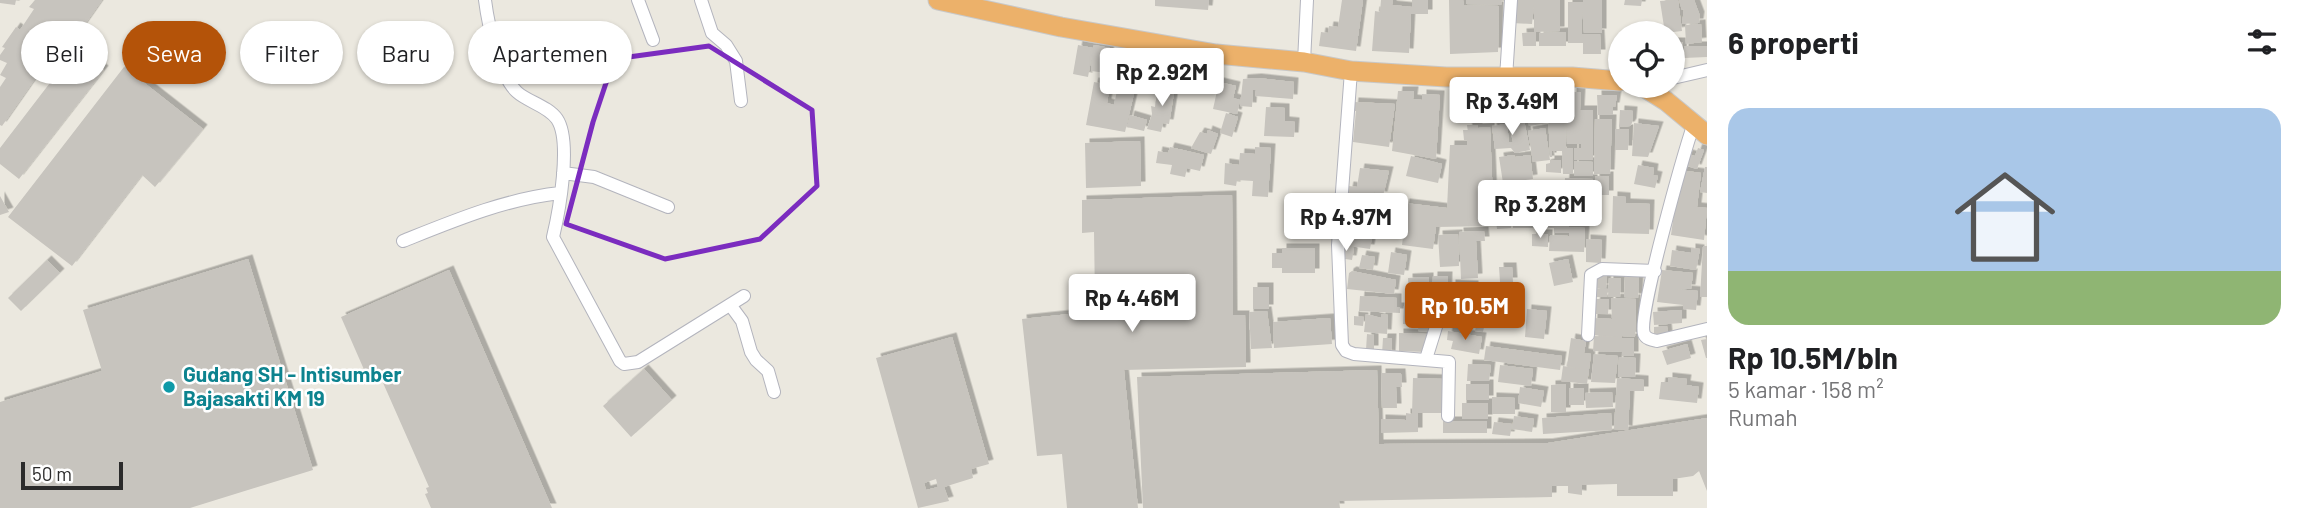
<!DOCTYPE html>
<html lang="id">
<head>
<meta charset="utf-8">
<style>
	:root { --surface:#fff; --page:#f6f6f6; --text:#202124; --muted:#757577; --line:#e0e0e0; --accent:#b45309 }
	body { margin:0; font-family:Barlow,sans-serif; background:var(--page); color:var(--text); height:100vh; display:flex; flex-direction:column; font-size:26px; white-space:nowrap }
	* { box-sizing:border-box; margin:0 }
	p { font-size:23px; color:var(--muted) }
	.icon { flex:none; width:38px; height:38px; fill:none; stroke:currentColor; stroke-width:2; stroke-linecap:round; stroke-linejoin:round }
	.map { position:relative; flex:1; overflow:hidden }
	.drawer { display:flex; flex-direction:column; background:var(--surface); width:595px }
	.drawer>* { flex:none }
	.guide { position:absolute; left:21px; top:21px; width:665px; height:63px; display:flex; gap:14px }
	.tools { position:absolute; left:1608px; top:21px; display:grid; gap:14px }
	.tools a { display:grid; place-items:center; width:77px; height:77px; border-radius:50%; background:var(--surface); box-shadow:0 2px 5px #0004; font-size:35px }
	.scale { position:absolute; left:21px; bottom:18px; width:102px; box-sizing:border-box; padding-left:7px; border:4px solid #2b2b2b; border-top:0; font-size:19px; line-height:24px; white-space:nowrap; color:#2b2b2b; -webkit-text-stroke:5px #fff; paint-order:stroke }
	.price { position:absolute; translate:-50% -60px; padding:0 16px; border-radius:7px; background:#fff; color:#222; font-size:23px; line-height:46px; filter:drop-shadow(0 2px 4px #0008) }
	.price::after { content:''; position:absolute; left:50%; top:42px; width:21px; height:16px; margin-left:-10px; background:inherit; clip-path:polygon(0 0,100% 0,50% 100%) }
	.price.selected { background:var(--accent); color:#fff }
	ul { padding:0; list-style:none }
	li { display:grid; align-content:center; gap:14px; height:371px; padding:0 21px }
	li+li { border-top:2px solid var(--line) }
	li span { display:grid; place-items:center; height:217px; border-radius:21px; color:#555 }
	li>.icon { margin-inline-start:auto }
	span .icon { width:126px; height:126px; fill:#fffc; stroke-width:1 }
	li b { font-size:30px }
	h2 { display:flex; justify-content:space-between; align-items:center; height:84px; padding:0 21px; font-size:30px }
	.chip { padding:0 24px; border-radius:32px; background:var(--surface); box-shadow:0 2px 5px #0004; font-size:24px; line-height:63px }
	.chip.selected { background:var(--accent); color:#fff }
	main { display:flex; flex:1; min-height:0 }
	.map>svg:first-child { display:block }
</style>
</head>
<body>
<main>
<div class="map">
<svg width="1707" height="508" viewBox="0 0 1707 508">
	<defs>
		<filter id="shadow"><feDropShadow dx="4.5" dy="-4.5" stdDeviation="0" flood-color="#0004"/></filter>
	</defs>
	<rect width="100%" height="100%" fill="#ebe8df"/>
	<path fill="#c7c4be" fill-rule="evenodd" filter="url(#shadow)" d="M0,0H16L15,5L0,3Z
		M35,0H102L50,74L37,76L2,126L0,125V87L6,78L0,75L7,63L0,60V55L5,48L2,47L16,27L20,30L34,9L29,7Z
		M1155,0H1209L1208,10L1155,6Z
		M1342,0H1363L1356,51L1319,46L1321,32L1328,33L1329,26L1338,27Z
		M1381,0H1393L1392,5L1412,7V0H1428V14H1411L1409,53L1372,51L1375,11L1380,12Z
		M1449,0H1463L1464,5L1499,6L1498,52L1450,54Z
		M1466,0H1502L1501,5L1466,4Z
		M1512,0H1560V31L1534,32V5L1532,24L1511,23Z
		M1583,0H1602V33H1584L1582,6V34H1600L1601,54H1583V43H1568V2H1583Z
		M1625,0H1642L1641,6L1624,5Z
		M1678,0L1682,31L1665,33L1660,1Z
		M1679,0H1694L1700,16L1699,23L1682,24L1684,9L1682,10Z
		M1701,24L1702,42L1686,44L1685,25Z
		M1536,32V46H1523L1522,33Z
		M1566,32V46H1539V33Z
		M1673,42H1683L1682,55H1673Z
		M1078,45L1093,48L1094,45L1110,48L1108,63L1117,65L1119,53L1132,54L1129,79L1107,76V73L1091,71L1092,55L1088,77L1073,74Z
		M1684,46H1707V57L1684,58Z
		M76,49L104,70L19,179L0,164V148Z
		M1139,59L1156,62L1154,70L1170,73L1171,64L1183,66L1181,82L1168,80L1167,83L1136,78Z
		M124,67L203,129L155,187L142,175L72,266L8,217Z
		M1206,71L1217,73L1214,89L1203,87Z
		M1257,78L1294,82L1293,99L1255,96L1256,90H1253L1252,107L1240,106L1243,79Z
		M1094,82L1110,85L1107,103L1114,105L1118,86L1135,89L1125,132L1086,125Z
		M1219,82L1236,86L1233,98L1240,100L1237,114L1213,109Z
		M1158,84L1175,87L1169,124L1163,123L1161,132L1147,129L1152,114L1151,106L1155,107Z
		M1398,91H1414L1413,99L1422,100V94L1440,95L1436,159L1392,151Z
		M1504,91H1523V99H1511V102H1504Z
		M1572,92H1581L1580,110H1593V160H1574V148H1581V144H1567L1566,99H1572Z
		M1597,95H1617L1615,107H1613V115H1598Z
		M1481,96L1498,97L1497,117H1492V120H1481Z
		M1565,96V109H1559V97Z
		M1545,98L1548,123L1529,126L1527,100Z
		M1354,102L1395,104L1389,147L1353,142L1356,111H1353Z
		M1266,107L1285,108V121L1295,122L1294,137L1264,136Z
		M1565,110L1566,148H1573V174H1563L1562,151H1552V157H1550L1548,111Z
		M1620,110L1633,111L1632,123L1630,126L1619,127Z
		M1226,113L1238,117L1232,137L1220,133Z
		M1130,115L1147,120L1144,131L1127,127Z
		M1595,119H1612L1610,174H1594Z
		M1524,120L1530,150L1515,153L1511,148L1495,149L1492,126L1507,124L1509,142H1513L1509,124Z
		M1634,123L1659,126L1648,157L1632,156Z
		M1467,125H1478V128L1490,127L1494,226L1436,227L1433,249L1402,245L1405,220H1402L1405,203L1447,208L1450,145H1467V140H1464L1463,130H1468Z
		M1545,128L1550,160L1533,162L1528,131Z
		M1615,129H1629L1628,150H1615Z
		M1208,130L1218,134L1211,154L1191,148L1200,132L1207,134Z
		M1140,141L1141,186L1086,188L1085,143Z
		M1170,147L1204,155L1200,171L1187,168L1185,177L1170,174L1172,165L1156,163L1158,151L1168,153Z
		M1255,147L1271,148L1268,197L1252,196L1253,181L1237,180L1236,186L1224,184L1225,163L1239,165L1240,153L1255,154Z
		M1698,148L1704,150L1697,169L1684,165L1688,154L1695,156Z
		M1514,155L1515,157L1530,155L1533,179L1503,183L1499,157Z
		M1411,156L1442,164L1438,183L1406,176Z
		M1550,160H1561V173L1546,172V164L1550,163Z
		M1574,161L1593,162V176H1574Z
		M1638,165L1654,168L1653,175L1658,176L1655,188L1634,184Z
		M1705,167H1707V193L1700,192Z
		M1360,168L1389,171L1383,196L1375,195V186L1373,201L1347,197L1349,186L1357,187Z
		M1680,170L1701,173L1697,207L1707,208L1704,240L1671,235Z
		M1595,176H1609V195H1596Z
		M1565,178L1593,179V194H1564Z
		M1232,195L1233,315H1245L1246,367L1124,370L1138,508H1067L1062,454L1037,456L1022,319L1117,309V299L1095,300L1094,232L1082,233V200Z
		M1569,195H1593V221H1586V224H1574V220H1569V227L1585,228L1584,252L1549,251L1550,235L1569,236V233H1554V228L1535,227L1536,204L1569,203Z
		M0,196L9,212L0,215Z
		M1613,196L1626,197V203L1650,204L1649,234L1612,233Z
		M1353,200L1375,204V208H1377L1373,218H1375L1370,249L1343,245L1348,214L1354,215L1355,210H1351Z
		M1511,200H1518V204H1535L1534,228H1513V213L1519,212H1511Z
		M1504,201V205L1509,204L1511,228L1497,229L1494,203Z
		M1322,218L1323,237L1311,238L1309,219Z
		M1476,231H1484L1485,241H1476L1478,278L1461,279L1459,232Z
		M1458,234L1459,266L1440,267L1438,235Z
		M1532,234H1548V247L1532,246Z
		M1586,239L1602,240L1601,263L1586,262Z
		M1341,246L1354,248L1352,260L1339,258Z
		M1703,246H1707V297H1700Z
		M1282,248H1315V273H1282V268H1272V253H1282Z
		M1691,248L1700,249L1696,270L1670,266L1672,250L1691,253Z
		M1391,252L1407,255L1404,275L1388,273Z
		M1362,255L1375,257L1373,270L1359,268Z
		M248,259L313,470L190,508H0V402L102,371L83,310Z
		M1568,259L1573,282L1554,286L1549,263Z
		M47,260L60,273L21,311L8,298Z
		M1499,267H1512L1513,282H1500Z
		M449,270L552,508H431L425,494L428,493L426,488L429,487L380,376L369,381L341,317Z
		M1662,270L1693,273L1691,289H1675L1698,291L1696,310L1683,309V305L1657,302Z
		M1352,271L1396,280L1394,294L1347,289L1349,273Z
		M1433,276H1448L1447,304L1432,303Z
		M1593,276H1607L1606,288H1593Z
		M1429,277V298L1414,301V298H1409L1408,278Z
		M1625,277H1639L1638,298L1624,297Z
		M1609,278H1621L1620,297H1608Z
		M1451,284L1474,285L1473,296H1451Z
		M1253,287H1269V309H1253Z
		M1482,288L1511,292L1508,312L1494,310V306L1480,304Z
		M1595,288L1608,289L1607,297H1595Z
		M1360,296L1397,298V307H1400V313L1359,311Z
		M1611,298L1636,299L1635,337L1622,336L1621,338H1634V356H1622V352L1593,351L1594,336L1619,337L1592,335L1593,318L1612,319Z
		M1596,299H1609L1608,314H1594Z
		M1404,306L1417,307L1416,325L1403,324Z
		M1527,309L1547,311L1544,339L1525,337Z
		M1682,310V323L1654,325L1653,312Z
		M1267,311L1272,348L1251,349L1249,312Z
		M1419,311H1431L1430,332L1418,331Z
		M1491,311L1510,314L1508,327L1489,324Z
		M1461,312L1476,315L1473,329L1458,327L1459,324L1456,323L1458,315H1461Z
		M1366,314L1381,318V314L1388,315L1387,334L1364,332Z
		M1354,316L1364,317L1363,326L1354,325Z
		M1478,316L1486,317L1483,332L1475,331Z
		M1330,318L1332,344L1274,348L1273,322Z
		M1667,326L1668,336L1654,337V327Z
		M1448,331L1482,337L1479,354L1451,349L1453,341L1447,340Z
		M1399,333L1427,334V352L1399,351Z
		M1367,334L1374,335V350H1366Z
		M952,337L989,464L971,469L973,478L944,487L949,501L918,508L876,358ZM936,479L938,487L926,490L924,483Z
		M1383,338H1392L1391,355L1382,354Z
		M1571,338L1586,341L1584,353L1591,354L1587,384L1561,381L1563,366L1581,369L1567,366Z
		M1707,339V358H1706L1701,340Z
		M1687,344L1691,358L1667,365L1662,351Z
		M1486,346L1562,356L1560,370L1484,360Z
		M1594,354L1618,356L1615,383L1591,382Z
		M1619,357L1636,358L1635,377H1618Z
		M1468,364L1491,365L1489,381H1467Z
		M1500,365L1533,369L1531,386L1498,382Z
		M644,369L672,400L631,437L603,406Z
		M1377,370L1379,444L1548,443L1707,418V491L1699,471L1693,476L1673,479V496H1617V484L1582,485V495L1568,493V486H1552V497L1339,501L1340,508H1143L1137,377Z
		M1381,373H1401L1402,387H1396L1397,408H1382Z
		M1668,377L1687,379L1686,385L1699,387L1697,403L1659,399L1661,382H1668Z
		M1413,378L1443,379L1442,413H1418V432L1381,433V419L1406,420V413L1412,414Z
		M1617,378L1644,380V391H1630L1628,430L1614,429Z
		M1466,384H1489V400H1466Z
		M1566,384V412H1551V385Z
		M1520,387L1544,391L1541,407L1518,403Z
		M1569,388H1584V405H1569Z
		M1612,392L1613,407L1586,408L1585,393Z
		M1492,397L1515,398V414H1492Z
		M1462,403H1488V419H1462Z
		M1611,413L1612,430L1543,434L1542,418Z
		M1514,416L1534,419L1532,432L1512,429Z
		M1443,421H1487V433H1443Z
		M1494,422L1512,424L1510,436L1492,434Z"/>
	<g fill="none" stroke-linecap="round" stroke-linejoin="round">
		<g stroke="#b3b4bd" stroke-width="14">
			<path id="minor" d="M485,0C488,24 499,75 517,92C528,102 548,106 557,119C572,141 559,212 553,237L620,361L624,364L638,362L744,296
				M638,0L653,40
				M701,0L712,33L726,45L736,61L741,101
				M1304,62L1307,0
				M1351,71L1338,245L1342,345L1346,351L1354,354L1449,362L1448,416
				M1506,78L1511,0
				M1673,78L1707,70
				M1694,123C1685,150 1637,316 1644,334C1646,339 1652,340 1657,341L1707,329
				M563,173L594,177L668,207
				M403,241C453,221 505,199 560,193
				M731,306L742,321L751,352L756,360L768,371L774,392
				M1588,335L1591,275L1602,269L1655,271
				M1426,359L1440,314L1443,312L1452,313"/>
		</g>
		<g stroke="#c8c8c8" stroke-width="21">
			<path id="highway" d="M938,0L1061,27L1216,54L1304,62L1351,71L1446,77H1572L1620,81
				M1642,86L1666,101L1707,135"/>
		</g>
		<use href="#minor" stroke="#fff" stroke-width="12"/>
		<use href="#highway" stroke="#ecb16a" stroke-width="19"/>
	</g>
	<path fill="none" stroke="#7b2cbf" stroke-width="5" stroke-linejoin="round" d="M709,46L812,110L817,186L760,239L665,259L566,224L593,122L614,59Z"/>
	<circle fill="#0f9aa8" stroke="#fff" stroke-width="2.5" cx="169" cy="387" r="7"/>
	<g text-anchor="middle" stroke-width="5" stroke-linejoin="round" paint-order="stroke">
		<g font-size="21" font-weight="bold" fill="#0d838f" stroke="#fff" text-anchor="start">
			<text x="183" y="382">Gudang SH - Intisumber<tspan x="183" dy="24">Bajasakti KM 19</tspan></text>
		</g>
	</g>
</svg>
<div class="tools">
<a><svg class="icon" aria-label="locate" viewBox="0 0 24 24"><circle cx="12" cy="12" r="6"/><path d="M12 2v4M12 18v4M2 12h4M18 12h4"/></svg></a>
</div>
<div class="scale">50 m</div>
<b class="price" style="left:1162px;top:108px">Rp 2.92M</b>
<b class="price" style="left:1512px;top:137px">Rp 3.49M</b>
<b class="price" style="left:1540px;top:240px">Rp 3.28M</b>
<b class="price" style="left:1346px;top:253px">Rp 4.97M</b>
<b class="price" style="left:1132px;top:334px">Rp 4.46M</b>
<b class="price selected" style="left:1465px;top:342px">Rp 10.5M</b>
<div class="guide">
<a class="chip">Beli</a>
<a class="chip selected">Sewa</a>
<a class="chip">Filter</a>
<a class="chip">Baru</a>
<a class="chip">Apartemen</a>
</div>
</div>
<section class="drawer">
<h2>6 properti<svg class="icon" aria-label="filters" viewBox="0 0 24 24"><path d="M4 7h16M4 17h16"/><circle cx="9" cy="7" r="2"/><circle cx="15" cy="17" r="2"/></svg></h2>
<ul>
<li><span style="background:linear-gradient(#a9c7e8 75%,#8fb573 0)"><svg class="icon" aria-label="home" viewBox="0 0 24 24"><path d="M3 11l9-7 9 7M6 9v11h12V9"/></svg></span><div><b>Rp 10.5M/bln</b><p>5 kamar · 158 m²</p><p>Rumah</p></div></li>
</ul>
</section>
</main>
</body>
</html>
